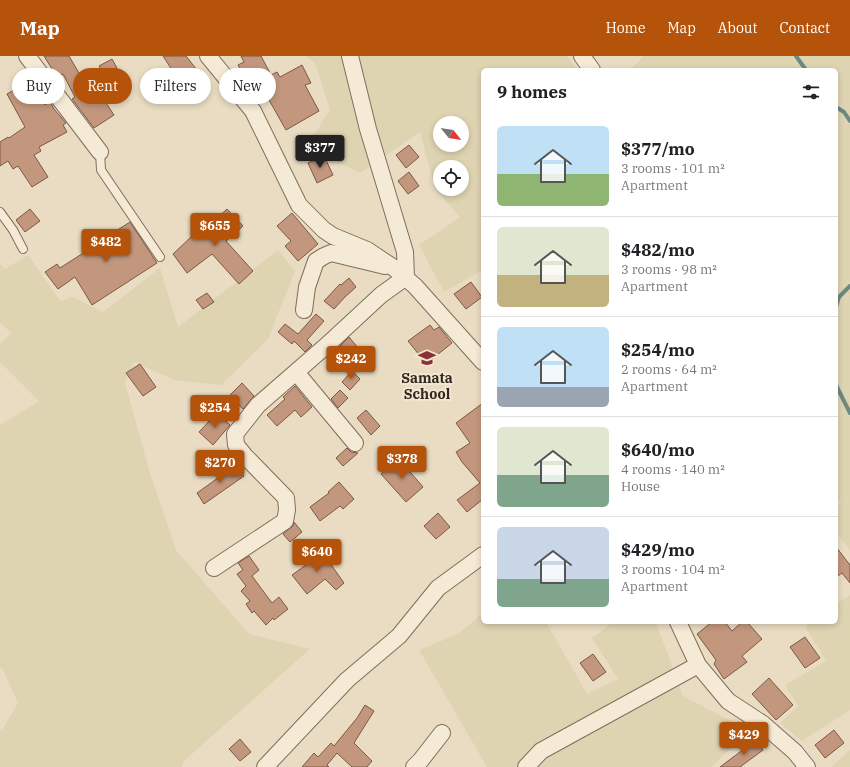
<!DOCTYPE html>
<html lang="en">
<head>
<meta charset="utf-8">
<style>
	:root { --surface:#fff; --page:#f6f6f6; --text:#202124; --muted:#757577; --line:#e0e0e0; --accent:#b45309 }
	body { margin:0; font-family:"IBM Plex Serif",serif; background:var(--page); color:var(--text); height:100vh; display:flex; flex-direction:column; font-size:15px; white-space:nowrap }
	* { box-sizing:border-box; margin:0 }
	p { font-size:13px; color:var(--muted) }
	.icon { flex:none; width:22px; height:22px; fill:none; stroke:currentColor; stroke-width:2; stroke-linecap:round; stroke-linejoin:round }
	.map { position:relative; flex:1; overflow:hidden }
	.sheet { position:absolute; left:481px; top:12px; width:357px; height:556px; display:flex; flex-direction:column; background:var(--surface); border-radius:6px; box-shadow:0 2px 6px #0003 }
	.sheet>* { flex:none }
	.guide { position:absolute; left:12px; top:12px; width:380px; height:36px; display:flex; gap:8px }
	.needle { width:26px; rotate:120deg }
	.controls { position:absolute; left:433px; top:60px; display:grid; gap:8px }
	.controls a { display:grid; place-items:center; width:36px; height:36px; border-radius:50%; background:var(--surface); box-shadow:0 2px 6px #0003; font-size:20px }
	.price { position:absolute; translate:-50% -34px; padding:0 9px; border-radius:4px; background:var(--accent); color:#fff; font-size:13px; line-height:26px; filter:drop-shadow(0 1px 2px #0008) }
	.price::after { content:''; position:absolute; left:50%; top:24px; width:12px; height:9px; margin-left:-6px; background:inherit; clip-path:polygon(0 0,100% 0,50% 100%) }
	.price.current { background:#222; color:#fff }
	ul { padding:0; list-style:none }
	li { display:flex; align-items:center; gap:12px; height:100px; padding:0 16px }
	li+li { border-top:1px solid var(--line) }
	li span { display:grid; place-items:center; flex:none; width:112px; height:80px; border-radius:6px; color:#555 }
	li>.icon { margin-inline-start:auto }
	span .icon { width:48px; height:48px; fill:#fffc; stroke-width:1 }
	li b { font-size:17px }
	h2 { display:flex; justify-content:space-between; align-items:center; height:48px; padding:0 16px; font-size:17px }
	.tag { padding:0 14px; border-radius:18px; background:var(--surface); box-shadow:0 2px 6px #0003; font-size:14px; line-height:36px }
	.tag.current { background:var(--accent); color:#fff }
	header { display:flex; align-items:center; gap:24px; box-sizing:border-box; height:56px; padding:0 20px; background:var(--accent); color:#fff }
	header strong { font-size:19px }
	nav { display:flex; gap:22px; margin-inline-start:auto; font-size:14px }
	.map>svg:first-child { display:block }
</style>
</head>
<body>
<header>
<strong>Map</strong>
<nav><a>Home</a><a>Map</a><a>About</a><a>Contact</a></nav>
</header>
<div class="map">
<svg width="850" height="711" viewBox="0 0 850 711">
	<rect width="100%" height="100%" fill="#e9dcc3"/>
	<path fill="#ded4b2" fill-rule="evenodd" d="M306,0H567L578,14H483V214L444,236L419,189L460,161L435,133L420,76L360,117L307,90L330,54L315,7ZM440,67H462V89H440ZM440,111H462V133H440Z
		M644,0H850V494L836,476V451L841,446L836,441V14H630Z
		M278,194L295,215L268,283L221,329L174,324L134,306L125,327L150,417L176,494L249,578L310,593L184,705L182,711H0V672L2,674L18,647L3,614L0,611V369L39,345L0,306V288L11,277L0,266V208L5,213L28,199L60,245L73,241L103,256L160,212L178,271Z
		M850,539V654L802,685L780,667L798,650L785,629L826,605L806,572L807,569L811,566H836V548Z
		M483,557V566H546L587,638L618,623L592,582L613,566H656L683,640L750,675L711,711H487L419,594L458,578Z
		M850,694V711H832V710Z"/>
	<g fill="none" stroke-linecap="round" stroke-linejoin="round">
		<path stroke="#6d8981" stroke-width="4" d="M796,0L806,14
			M836,51L844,56L850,65
			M836,251L839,241L850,230
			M836,329L850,357"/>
	</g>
	<path fill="#c3977d" stroke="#7e5844" d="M44,0H69L83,24L98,15L104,27L96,32L114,59L94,72L72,43L75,41L63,18L57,21Z
		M163,0H186L197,14L180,28L172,18L174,17Z
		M241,0H261L271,19L277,16L280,21L302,9L311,27L305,29L319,55L286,74L256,21L247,25L238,9L244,6Z
		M112,3L117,12L104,19L99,10Z
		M31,24L45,49L50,46L54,53L66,67L63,69L67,76L39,91L41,95L34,99L48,121L32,131L18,110L13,113L8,105L0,110V86L8,81L9,82L25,71L7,38Z
		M409,89L419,101L406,112L396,99Z
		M324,100L333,119L317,127L308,107Z
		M409,116L419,130L408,138L398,125Z
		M30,153L40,165L25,176L16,164Z
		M227,153L243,170L226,185L253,215L239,228L212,198L187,217L173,198L209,164L212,167Z
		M292,157L318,188L298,205L285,190L291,185L277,170Z
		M130,166L157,207L92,249L75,221L58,233L45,216L57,208L60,212L88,194L83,186L100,174L105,182Z
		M349,222L356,231L344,242L334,253L324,245L340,228L341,229Z
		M471,226L482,241L466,253L454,238Z
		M207,237L214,246L203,253L196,244Z
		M316,258L324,265L307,284L312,289L305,296L294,285L292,288L278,276L285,268L298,278Z
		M430,269L434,274L439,271L452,287L432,303L426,295L420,300L408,285Z
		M349,281L359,293L345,305L336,294Z
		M140,308L156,331L143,340L126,317Z
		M352,315L360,323L350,334L342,326Z
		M242,327L254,340L243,353L229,340Z
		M295,330L312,351L301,361L295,354L277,370L267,359L285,343L283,341Z
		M340,334L348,342L338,352L331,343Z
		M483,347V443L467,456L457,444L480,427L462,406L456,396L470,387L456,367Z
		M366,354L380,370L371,379L357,362Z
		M217,357L230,369L213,389L199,376Z
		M347,392L351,396L358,397L343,410L336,402Z
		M398,402L423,431L406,446L381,418Z
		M236,409L244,420L204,448L197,437Z
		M339,426L354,443L343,453L340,450L320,465L310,451L329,437L328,436Z
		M438,457L450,471L436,483L424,470Z
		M294,466L302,476L290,486L283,478L293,470Z
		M836,491L850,509V527L842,517L836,521Z
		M320,493L344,527L336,534L325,523L307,538L292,519L310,506L307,502Z
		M249,500L259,514L252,520L272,547L279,541L288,553L274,564L273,562L266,569L254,555L252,557L246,548L250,545L241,535L246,530L237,518L243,514L238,507Z
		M712,566H725L732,575L742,566H747L762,583L742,600L747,606L724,623L714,608L716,604L697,578Z
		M805,581L820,602L805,612L790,591Z
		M593,598L606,616L593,625L580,607Z
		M769,622L793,649L776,664L752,638Z
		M365,649L374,655L354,687L372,705L367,711H352L337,697L327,709L329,711H302L314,697L318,701L331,687L334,690L357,662Z
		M834,674L844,687L825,702L815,689Z
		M240,683L251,696L240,705L229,693Z
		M756,684L763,694L740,711H720Z"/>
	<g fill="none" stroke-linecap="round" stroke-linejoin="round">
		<g stroke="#816e5c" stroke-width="10">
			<path id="service" d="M100,96L101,114L160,201
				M0,156L13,174L23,193"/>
		</g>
		<g stroke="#816e5c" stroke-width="18">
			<path id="minor" d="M27,0L100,96
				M208,0L253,55L299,149L324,174L333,180L367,194L394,212L415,230L483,306
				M582,0L592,14
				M304,254L307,231L316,205L324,200L331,197L385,210
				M296,316L355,387
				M214,512L285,465L287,454L286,442L245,400L236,389L235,378L258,349L327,289L381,239L406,221L405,196L368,73L350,0
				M678,566L698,609L728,645L763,668L795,696L807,711
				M265,711L347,624L399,580L438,532L483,499
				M414,711L421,704L442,677
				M526,711L541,695L698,609"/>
		</g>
		<use href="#service" stroke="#f5ead6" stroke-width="8"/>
		<use href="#minor" stroke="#f5ead6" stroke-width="16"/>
	</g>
	<defs>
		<g id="school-bare" transform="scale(1.38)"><path d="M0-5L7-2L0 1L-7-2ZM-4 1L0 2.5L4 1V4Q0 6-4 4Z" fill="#8a3237" stroke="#f1e7d2" stroke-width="2.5" paint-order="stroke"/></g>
	</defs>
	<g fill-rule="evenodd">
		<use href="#school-bare" x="427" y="302"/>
	</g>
	<g text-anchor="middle" stroke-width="4" stroke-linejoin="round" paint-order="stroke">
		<g font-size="14" font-weight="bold" fill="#33271e" stroke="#f1e7d2">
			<text x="427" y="327">Samata<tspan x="427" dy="16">School</tspan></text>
		</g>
	</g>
</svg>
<div class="controls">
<a><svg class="needle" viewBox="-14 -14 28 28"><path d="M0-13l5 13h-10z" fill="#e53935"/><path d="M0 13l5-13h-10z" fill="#757577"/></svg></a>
<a><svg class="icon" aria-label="locate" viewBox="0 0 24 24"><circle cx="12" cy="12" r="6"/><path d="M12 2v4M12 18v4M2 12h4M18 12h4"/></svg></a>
</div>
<b class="price current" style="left:320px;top:113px">$377</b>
<b class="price" style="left:215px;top:191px">$655</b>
<b class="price" style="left:106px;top:207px">$482</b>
<b class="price" style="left:351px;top:324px">$242</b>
<b class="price" style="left:215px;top:373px">$254</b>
<b class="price" style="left:402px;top:424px">$378</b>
<b class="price" style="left:220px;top:428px">$270</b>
<b class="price" style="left:317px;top:517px">$640</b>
<b class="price" style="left:744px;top:700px">$429</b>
<div class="guide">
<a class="tag">Buy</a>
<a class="tag current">Rent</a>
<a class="tag">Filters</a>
<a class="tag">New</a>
</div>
<section class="sheet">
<h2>9 homes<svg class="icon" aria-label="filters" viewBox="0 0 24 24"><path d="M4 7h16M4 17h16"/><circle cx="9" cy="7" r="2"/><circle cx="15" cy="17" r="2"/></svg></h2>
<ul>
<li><span style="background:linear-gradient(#bfe0f5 60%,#8fb573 0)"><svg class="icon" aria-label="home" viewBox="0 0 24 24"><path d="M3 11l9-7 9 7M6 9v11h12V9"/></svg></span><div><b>$377/mo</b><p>3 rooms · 101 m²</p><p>Apartment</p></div></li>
<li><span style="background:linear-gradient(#dfe7d0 60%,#c2b280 0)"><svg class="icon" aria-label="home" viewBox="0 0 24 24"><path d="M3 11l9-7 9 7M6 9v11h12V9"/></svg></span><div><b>$482/mo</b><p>3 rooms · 98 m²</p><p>Apartment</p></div></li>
<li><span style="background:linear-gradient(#bfe0f5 75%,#9aa5b1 0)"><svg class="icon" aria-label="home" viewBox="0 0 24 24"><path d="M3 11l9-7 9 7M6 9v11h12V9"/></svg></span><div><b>$254/mo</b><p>2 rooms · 64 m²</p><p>Apartment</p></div></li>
<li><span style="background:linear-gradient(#dfe7d0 60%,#7fa58c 0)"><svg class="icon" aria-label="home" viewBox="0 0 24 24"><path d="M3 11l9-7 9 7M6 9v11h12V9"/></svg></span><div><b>$640/mo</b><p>4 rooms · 140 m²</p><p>House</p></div></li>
<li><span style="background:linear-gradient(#c9d6e8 65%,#7fa58c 0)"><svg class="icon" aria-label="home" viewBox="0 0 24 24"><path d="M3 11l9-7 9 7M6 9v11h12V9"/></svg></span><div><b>$429/mo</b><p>3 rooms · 104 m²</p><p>Apartment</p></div></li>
</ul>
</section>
</div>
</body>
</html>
